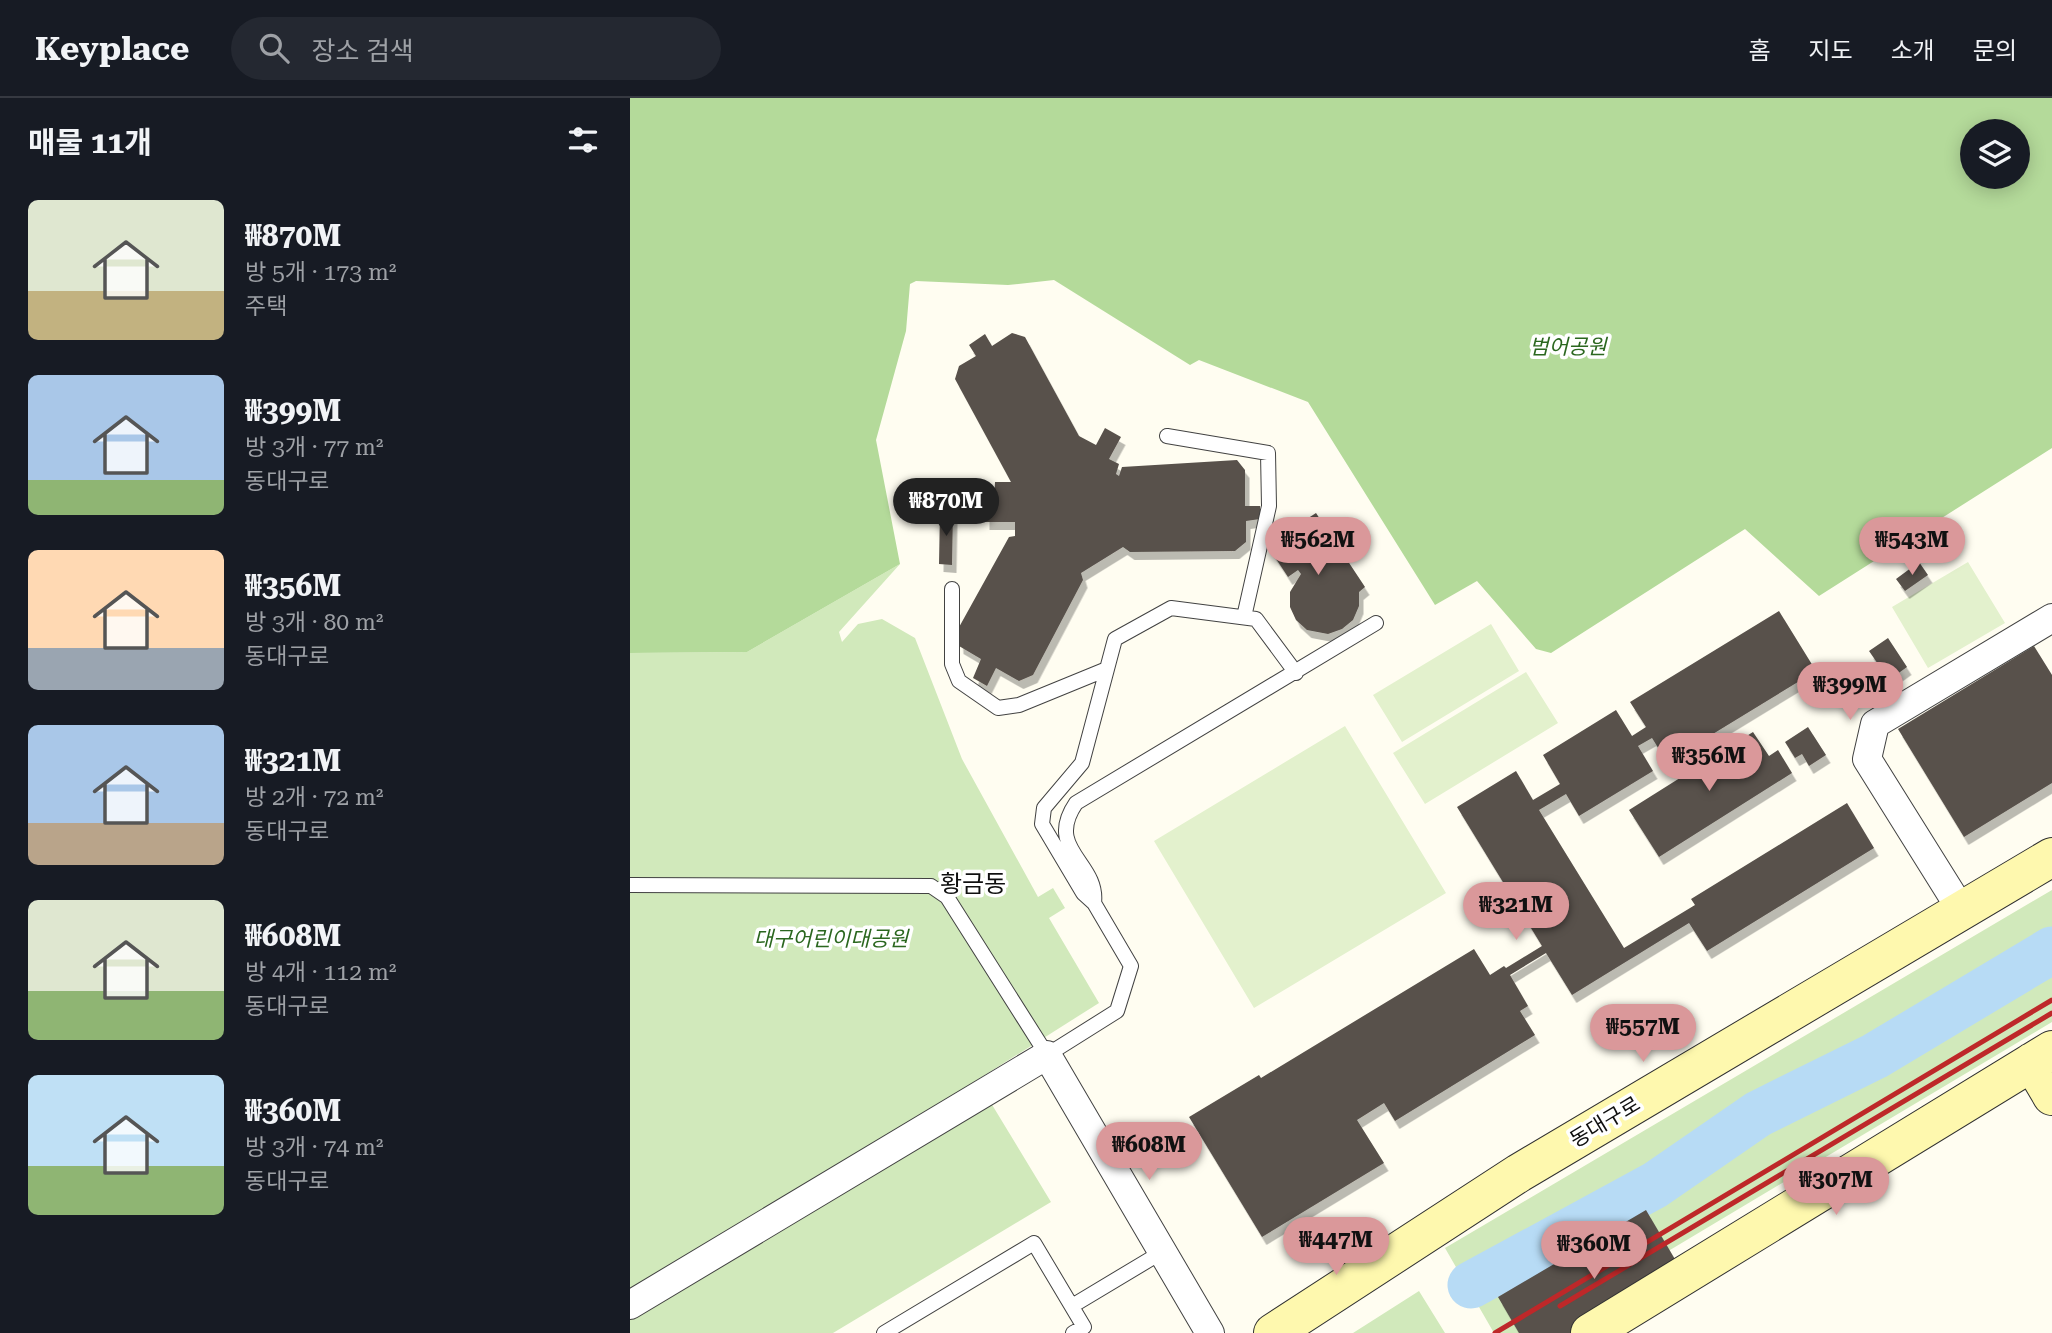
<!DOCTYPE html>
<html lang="ko">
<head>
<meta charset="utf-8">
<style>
	:root { --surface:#171b24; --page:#242831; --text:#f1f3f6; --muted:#9ea1a6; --line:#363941; --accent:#da989a }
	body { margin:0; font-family:"Roboto Serif","Noto Sans KR",serif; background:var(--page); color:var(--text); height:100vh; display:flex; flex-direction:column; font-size:26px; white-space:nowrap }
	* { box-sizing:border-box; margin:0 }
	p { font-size:23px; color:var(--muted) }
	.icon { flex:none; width:38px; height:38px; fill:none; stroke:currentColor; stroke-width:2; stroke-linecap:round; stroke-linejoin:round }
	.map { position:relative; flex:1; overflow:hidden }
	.side { display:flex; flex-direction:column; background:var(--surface); width:630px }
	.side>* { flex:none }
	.tools { position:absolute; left:1330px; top:21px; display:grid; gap:14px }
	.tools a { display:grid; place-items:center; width:70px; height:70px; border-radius:50%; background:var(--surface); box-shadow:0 4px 18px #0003; font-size:35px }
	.price { position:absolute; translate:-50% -60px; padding:0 16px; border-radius:24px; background:var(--accent); color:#111; font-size:23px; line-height:46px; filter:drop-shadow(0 2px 4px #0008) }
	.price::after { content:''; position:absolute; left:50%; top:42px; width:21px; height:16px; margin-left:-10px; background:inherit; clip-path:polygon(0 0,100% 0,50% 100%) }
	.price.active { background:#222; color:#fff }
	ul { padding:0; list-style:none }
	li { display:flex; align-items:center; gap:21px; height:175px; padding:0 28px }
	li span { display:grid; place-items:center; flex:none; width:196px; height:140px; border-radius:10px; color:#555 }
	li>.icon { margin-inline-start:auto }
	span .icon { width:84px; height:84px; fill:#fffc; stroke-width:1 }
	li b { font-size:30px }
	h2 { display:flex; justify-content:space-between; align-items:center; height:84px; padding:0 28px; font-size:30px }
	header { display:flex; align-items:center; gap:42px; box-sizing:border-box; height:98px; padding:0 35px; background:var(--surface); border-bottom:2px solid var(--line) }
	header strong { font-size:33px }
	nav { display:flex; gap:38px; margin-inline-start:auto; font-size:24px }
	.search { width:490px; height:63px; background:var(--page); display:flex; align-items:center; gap:18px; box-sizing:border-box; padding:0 24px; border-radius:38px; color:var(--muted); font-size:26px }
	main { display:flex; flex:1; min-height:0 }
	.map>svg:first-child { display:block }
</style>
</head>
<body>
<header>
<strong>Keyplace</strong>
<div class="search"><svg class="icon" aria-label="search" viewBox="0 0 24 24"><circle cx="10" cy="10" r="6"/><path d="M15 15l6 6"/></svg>장소 검색</div>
<nav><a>홈</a><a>지도</a><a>소개</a><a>문의</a></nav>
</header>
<main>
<section class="side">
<h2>매물 11개<svg class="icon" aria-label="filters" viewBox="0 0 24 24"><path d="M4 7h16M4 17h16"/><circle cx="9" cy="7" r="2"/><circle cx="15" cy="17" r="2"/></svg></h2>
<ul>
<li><span style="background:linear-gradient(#dfe7d0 65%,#c2b280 0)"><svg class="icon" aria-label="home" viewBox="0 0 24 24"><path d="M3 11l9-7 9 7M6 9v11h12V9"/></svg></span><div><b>₩870M</b><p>방 5개 · 173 m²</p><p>주택</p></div></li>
<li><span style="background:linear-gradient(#a9c7e8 75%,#8fb573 0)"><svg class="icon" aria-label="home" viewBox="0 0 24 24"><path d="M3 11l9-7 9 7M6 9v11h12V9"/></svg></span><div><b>₩399M</b><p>방 3개 · 77 m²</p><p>동대구로</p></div></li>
<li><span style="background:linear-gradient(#ffd9b3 70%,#9aa5b1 0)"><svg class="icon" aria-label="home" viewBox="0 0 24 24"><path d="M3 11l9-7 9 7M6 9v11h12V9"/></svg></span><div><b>₩356M</b><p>방 3개 · 80 m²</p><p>동대구로</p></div></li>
<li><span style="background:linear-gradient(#a9c7e8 70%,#b9a48a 0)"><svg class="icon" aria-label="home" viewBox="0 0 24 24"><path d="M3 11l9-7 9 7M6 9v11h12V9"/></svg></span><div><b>₩321M</b><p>방 2개 · 72 m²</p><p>동대구로</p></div></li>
<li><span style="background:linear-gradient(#dfe7d0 65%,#8fb573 0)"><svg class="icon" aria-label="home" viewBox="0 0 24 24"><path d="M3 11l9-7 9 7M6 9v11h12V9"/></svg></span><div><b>₩608M</b><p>방 4개 · 112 m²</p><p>동대구로</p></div></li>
<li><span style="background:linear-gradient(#bfe0f5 65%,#8fb573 0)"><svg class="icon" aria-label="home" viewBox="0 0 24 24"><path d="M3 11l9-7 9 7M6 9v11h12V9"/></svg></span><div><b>₩360M</b><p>방 3개 · 74 m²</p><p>동대구로</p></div></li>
</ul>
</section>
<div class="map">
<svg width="1422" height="1235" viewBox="0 0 1422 1235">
	<defs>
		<filter id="shadow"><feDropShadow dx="4.5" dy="8" stdDeviation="0" flood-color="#0004"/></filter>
	</defs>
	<rect width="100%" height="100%" fill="#fffdf1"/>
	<path fill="#d1e9bb" d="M270,466L209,534L212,544L228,526L252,521L285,540L332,661L408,799L423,790L435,810L419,820L469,905L347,982L421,1104L203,1235H0V555L117,554Z
		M1422,792V924L901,1235H864L815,1150Z
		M789,1193L815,1235H723Z"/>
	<path fill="#b4da9a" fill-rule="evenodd" d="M0,0H1422V350L1189,498L1115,431L921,555L906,551L847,483L805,507L678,304L569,262L560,267L424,182L378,187L286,183L280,186L276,233L246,342L270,466L117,554L0,555ZM1342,33H1388V79H1342Z"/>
	<path fill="#e3f1cd" d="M1338,464L1375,525L1298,570L1262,509Z
		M861,526L889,573L772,644L743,597Z
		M896,574L928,625L795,706L763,655Z
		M715,628L816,795L624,910L524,743Z"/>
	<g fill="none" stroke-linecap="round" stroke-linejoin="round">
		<path stroke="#b7dbf5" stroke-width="47" d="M841,1187L1025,1087L1128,1016L1245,958L1422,852"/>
	</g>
	<path fill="#58514b" filter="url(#shadow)" d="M382,235L395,239L449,338L466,347L475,330L491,339L479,361L489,366L486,376L489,378L492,369L607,362L615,372V408H630V421L616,423V444L605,453L500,454L493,449L451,475L453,482L403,577L389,583L366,570L357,588L343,580L351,561L329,548L328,531L379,439L385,438V424H355V402L364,403L365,384H381L325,281L329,268L346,258L339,247L355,236L362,248Z
		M310,413H323L322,467L309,466Z
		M686,415L735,489L729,494V508L723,522L712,531L698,536L677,532L666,522L660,509V494L671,476L668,472L658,479L637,447Z
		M1289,464L1298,477L1275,493L1266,481Z
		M1149,513L1186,573L1037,664L1022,640L1008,648L1023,673L949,718L936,696L909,712L994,850L1065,807L1061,801L1217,705L1244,750L1077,853L1059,825L942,897L916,855L880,877L898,908L890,913L905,937L765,1023L754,1005L727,1022L754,1065L632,1139L559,1019L629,977L631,980L844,851L860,877L874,868L876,870L912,848L827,709L886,673L903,702L930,686L913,657L986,612L1002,638L1016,629L1000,604Z
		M1258,540L1277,569L1259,582L1239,553Z
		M1404,548L1422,577V685L1334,739L1268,631Z
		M1178,629L1196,657L1179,668L1172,656L1165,660L1155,644Z
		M1123,634L1139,658L1148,652L1162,675L1029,759L999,712Z
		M1016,1112L1053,1175L951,1235H889L868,1199Z"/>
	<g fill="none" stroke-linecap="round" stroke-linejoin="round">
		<g stroke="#424242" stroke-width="16">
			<path id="lane" d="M537,338L638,355L639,408L614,519
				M322,491V566L329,583L368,610L389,607L477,571
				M666,575L626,521L541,510L485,541L452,665L414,710L412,726L453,795L464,805C469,764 414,752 446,705L746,525
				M0,787L301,788L317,799L417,957L487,913L501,868L464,805
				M442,1208L532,1154
				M254,1235L404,1145L454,1229L443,1235"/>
		</g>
		<g stroke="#424242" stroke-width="30">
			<path id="street" d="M1332,813L1237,661L1245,626L1422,520
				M0,1207L417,957L580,1235"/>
		</g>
		<g stroke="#313131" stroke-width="40">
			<path id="secondary" d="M1402,964L1422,998
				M643,1235L889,1075L1422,759
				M960,1235L1422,952"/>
		</g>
		<use href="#lane" stroke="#fff" stroke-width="14"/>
		<use href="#street" stroke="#fff" stroke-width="28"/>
		<use href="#secondary" stroke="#fef8ae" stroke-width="38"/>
		<path stroke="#be2829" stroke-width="5" d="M930,1208L1422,915
			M865,1235L1422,902"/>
	</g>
	<g text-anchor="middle" stroke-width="7" stroke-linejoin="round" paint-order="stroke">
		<g font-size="21" font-style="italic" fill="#2b671f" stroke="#fff">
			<text x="938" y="256">범어공원</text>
			<text x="201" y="848">대구어린이대공원</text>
		</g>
		<g font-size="21" fill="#0f0f0f" stroke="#fff">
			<text transform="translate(975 1024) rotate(-31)" y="7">동대구로</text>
		</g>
		<g font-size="24" fill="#0f0f0f" stroke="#fff">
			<text x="343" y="794">황금동</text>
		</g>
	</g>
</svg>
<div class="tools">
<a><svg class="icon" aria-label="layers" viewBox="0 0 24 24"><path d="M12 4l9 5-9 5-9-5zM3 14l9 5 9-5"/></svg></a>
</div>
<b class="price active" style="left:316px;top:440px">₩870M</b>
<b class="price" style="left:688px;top:479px">₩562M</b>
<b class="price" style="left:1282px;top:479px">₩543M</b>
<b class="price" style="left:1220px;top:624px">₩399M</b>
<b class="price" style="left:1079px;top:695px">₩356M</b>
<b class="price" style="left:886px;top:844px">₩321M</b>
<b class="price" style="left:1013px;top:966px">₩557M</b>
<b class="price" style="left:519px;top:1084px">₩608M</b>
<b class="price" style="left:1206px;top:1119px">₩307M</b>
<b class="price" style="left:706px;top:1179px">₩447M</b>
<b class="price" style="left:964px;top:1183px">₩360M</b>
</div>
</main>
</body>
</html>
